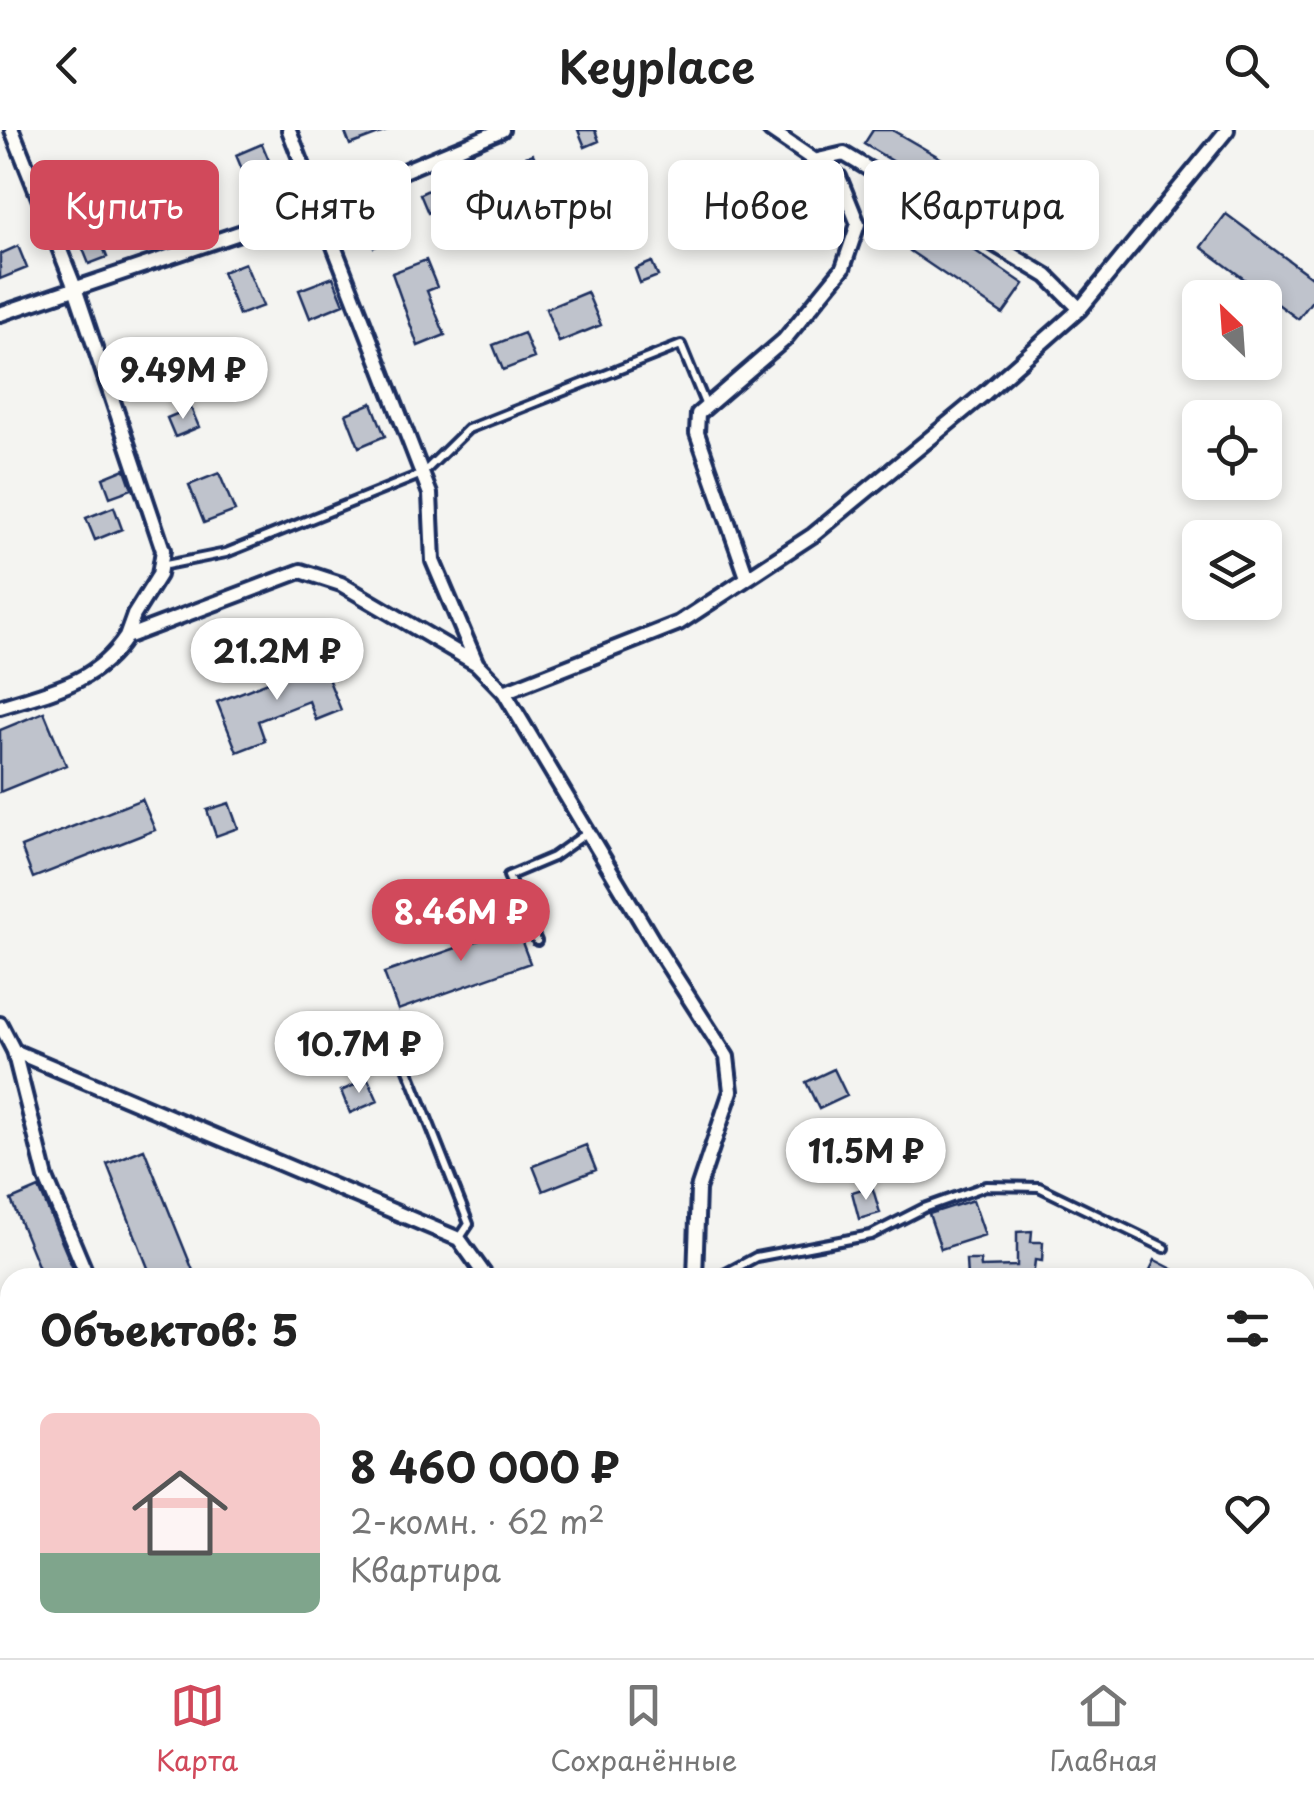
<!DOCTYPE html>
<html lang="ru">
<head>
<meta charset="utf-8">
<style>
	:root { --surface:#fff; --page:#f6f6f6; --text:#222; --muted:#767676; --line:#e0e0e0; --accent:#d1495b }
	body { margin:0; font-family:"Playpen Sans",sans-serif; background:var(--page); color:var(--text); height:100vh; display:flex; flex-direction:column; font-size:38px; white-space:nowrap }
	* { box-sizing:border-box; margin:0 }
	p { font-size:32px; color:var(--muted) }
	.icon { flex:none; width:55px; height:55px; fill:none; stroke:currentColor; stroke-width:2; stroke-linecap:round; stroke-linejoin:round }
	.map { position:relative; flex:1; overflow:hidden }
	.side { position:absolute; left:0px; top:1138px; width:1315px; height:392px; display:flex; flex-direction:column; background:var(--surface); border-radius:30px 30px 0 0; box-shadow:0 5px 15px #0003 }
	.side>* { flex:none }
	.top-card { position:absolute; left:30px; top:30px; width:1255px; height:90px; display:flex; gap:20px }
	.needle { width:65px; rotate:335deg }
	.buttons { position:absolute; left:1182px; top:150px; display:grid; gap:20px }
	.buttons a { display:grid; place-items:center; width:100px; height:100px; border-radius:15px; background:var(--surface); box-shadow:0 5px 15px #0003; font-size:50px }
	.price { position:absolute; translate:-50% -85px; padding:0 22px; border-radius:35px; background:#fff; color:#222; font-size:32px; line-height:65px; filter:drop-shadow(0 2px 5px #0008) }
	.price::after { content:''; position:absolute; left:50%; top:60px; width:30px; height:22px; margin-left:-15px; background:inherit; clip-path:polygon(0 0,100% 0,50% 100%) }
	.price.active { background:var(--accent); color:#fff }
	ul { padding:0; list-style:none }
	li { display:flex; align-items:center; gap:30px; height:250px; padding:0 40px }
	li+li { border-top:2px solid var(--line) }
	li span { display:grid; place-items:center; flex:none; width:280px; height:200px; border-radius:15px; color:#555 }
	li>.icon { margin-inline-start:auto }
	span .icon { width:120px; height:120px; fill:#fffc; stroke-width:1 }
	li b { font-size:42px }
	h2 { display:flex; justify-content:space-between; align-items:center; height:120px; padding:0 40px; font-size:42px }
	.tag { padding:0 35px; border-radius:15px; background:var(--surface); box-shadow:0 5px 15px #0003; font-size:35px; line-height:90px }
	.tag.active { background:var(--accent); color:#fff }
	header { display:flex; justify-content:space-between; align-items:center; height:130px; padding:0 40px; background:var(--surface); font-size:45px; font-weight:600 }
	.tabs { display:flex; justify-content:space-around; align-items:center; height:140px; border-top:2px solid var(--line); background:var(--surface); font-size:28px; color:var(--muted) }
	.tabs a { display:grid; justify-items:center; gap:5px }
	.tabs .active { color:var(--accent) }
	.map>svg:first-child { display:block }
</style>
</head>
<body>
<header><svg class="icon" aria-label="back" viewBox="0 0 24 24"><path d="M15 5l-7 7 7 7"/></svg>Keyplace<svg class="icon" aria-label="search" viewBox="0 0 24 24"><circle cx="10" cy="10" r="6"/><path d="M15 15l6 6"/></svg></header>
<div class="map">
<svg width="1314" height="1528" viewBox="0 0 1314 1528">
	<rect width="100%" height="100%" fill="#f4f4f1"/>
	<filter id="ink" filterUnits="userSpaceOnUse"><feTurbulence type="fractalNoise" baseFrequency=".01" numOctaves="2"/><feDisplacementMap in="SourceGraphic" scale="20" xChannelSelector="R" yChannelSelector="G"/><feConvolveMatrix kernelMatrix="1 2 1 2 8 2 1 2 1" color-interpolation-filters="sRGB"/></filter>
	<g filter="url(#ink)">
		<path fill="#bfc3cc" stroke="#1b2f5e" stroke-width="2.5" d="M344,0H387V1L350,15Z
			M578,0H595L599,11L585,17Z
			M873,0H892L942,29L928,52L864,14Z
			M262,14L275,45L249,56L236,25Z
			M533,24L541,42L526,49L518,30Z
			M964,38L1034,79L1019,104L949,62Z
			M474,39L481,58L451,70L453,74L428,83L420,64Z
			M608,44L617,66L590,77L581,55Z
			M197,64L203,79L183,87L177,71Z
			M86,75L107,127L89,134L68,82Z
			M1226,84L1314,149V168L1298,189L1201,117Z
			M384,85L393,109L374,117L365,93Z
			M930,90L1024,154L1003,184L910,121Z
			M18,116L27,138L0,149V124Z
			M426,130L437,157L427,161L445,205L418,216L392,143Z
			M652,132L658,146L640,153L635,139Z
			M245,133L263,176L239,185L222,142Z
			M333,147L344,174L310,188L299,160Z
			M587,162L601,195L559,212L546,179Z
			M524,203L534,228L503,240L493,215Z
			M372,273L385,306L359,317L346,284Z
			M191,278L199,297L175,307L167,288Z
			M125,339L132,359L110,367L103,348Z
			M219,343L235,381L204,393L189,355Z
			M114,377L122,399L95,410L86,388Z
			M321,531L341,580L316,590L309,571L258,591L265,611L237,622L217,572Z
			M44,582L66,635L0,662V600Z
			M142,669L155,700L33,748L21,717Z
			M229,673L238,698L216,706L207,680Z
			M510,781L530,833L398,880L384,843L485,808L479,793Z
			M834,939L847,966L819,979L806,952Z
			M368,949L378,971L350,983L341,961Z
			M586,1015L596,1040L543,1061L533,1036Z
			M144,1019L196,1148H152L107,1034Z
			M872,1056L880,1083L859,1089L852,1062Z
			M39,1058L77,1148H43L11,1070Z
			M973,1070L985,1105L941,1119L929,1084Z
			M1032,1101L1031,1112H1043L1042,1131L1035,1130L1033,1148H967L966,1130H980L981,1137L1017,1136V1102Z
			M1155,1130L1190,1148H1146Z"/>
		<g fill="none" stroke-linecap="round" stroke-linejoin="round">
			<g stroke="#1b2f5e" stroke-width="14">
				<path id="service" d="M161,436L226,423L422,344L468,299L681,215L706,276
					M537,811L508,746L553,727L588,702
					M407,937L469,1094L459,1109
					M717,1148L756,1127L871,1105L924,1078L986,1056L1039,1057L1165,1118
					M890,1520L898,1528"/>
			</g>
			<g stroke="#1b2f5e" stroke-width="20">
				<path id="minor" d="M12,0L75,158L163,420L159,445L134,485L126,507
					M289,0L430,364L433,431L476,532
					M818,30L844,24L1047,146L1080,179
					M0,184L319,76L502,0
					M747,447L697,303L698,284L784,210L843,138L858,94L839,47L770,0
					M504,562L679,493L813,405L985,263L1080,179L1227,0
					M0,577C50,561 95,554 126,507L301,441L341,454L477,534L504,562L657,818L727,927L731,961L698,1059L695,1148
					M0,894L14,921L459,1109L487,1148
					M14,921L46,1048L88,1148
					M0,1271L10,1267
					M0,1299L10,1296
					M0,1477L10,1472
					M1297,1520L1307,1528
					M5,1526L6,1528"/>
			</g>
			<g stroke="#1b2f5e" stroke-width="25">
				<path id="secondary" d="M1305,1312L1314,1316
					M706,1528L726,1520"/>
			</g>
			<use href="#service" stroke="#fdfcf7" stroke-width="6"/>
			<use href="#minor" stroke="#fdfcf7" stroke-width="12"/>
			<use href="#secondary" stroke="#fdfcf7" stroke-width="18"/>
		</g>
	</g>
</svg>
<div class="buttons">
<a><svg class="needle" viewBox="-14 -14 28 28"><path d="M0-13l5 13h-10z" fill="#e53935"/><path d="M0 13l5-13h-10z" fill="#767676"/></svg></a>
<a><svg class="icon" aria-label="locate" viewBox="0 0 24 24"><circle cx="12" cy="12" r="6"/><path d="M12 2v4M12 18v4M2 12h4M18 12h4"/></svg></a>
<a><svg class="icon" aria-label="layers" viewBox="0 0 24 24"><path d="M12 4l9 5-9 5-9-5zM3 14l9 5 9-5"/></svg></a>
</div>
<b class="price" style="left:183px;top:292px">9.49M ₽</b>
<b class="price" style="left:277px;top:573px">21.2M ₽</b>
<b class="price active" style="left:461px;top:834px">8.46M ₽</b>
<b class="price" style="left:359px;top:966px">10.7M ₽</b>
<b class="price" style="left:866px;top:1073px">11.5M ₽</b>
<div class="top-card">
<a class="tag active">Купить</a>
<a class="tag">Снять</a>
<a class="tag">Фильтры</a>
<a class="tag">Новое</a>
<a class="tag">Квартира</a>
</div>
<section class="side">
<h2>Объектов: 5<svg class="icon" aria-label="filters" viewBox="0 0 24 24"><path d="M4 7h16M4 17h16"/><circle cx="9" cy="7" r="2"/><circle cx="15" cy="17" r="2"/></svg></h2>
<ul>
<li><span style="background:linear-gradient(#f6c9c9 70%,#7fa58c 0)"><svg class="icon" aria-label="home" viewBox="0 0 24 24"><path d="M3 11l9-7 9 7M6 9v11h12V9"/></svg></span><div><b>8 460 000 ₽</b><p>2-комн. · 62 m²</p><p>Квартира</p></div><svg class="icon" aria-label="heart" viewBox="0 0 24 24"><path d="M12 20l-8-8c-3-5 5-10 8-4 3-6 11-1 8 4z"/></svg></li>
</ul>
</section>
</div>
<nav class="tabs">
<a class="active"><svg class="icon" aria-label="map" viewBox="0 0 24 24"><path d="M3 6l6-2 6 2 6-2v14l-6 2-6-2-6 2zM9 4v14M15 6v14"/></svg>Карта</a>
<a><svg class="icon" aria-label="saved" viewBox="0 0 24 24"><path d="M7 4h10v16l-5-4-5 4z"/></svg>Сохранённые</a>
<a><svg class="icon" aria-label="home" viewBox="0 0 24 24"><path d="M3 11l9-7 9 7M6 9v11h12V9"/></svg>Главная</a>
</nav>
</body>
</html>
